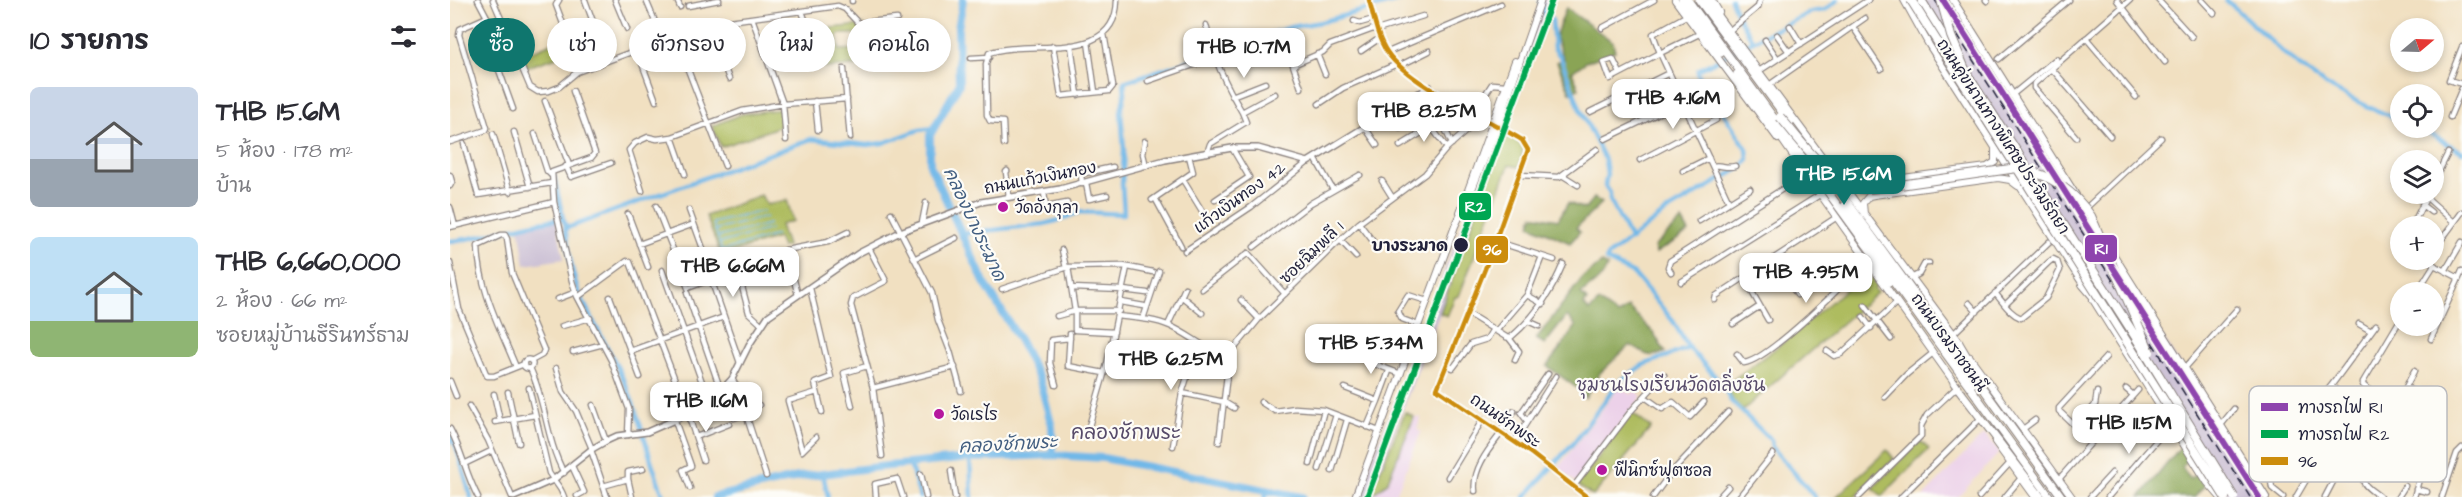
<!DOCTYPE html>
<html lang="th">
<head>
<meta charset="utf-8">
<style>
	:root { --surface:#fff; --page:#f7f7f7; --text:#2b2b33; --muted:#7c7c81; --accent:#0f766e }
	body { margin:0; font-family:"Architects Daughter","Playpen Sans Thai",sans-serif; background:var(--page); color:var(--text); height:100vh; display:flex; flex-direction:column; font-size:22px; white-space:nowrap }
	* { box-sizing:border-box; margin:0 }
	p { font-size:20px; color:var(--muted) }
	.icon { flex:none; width:33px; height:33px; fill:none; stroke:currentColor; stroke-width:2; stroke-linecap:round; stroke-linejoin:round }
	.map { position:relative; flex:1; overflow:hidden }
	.panel { display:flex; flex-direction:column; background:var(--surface); width:450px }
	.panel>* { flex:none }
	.banner { position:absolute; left:18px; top:18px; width:570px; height:54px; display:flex; gap:12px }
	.needle { width:39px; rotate:71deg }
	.controls { position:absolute; left:1940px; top:18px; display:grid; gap:12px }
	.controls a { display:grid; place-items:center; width:54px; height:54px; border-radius:50%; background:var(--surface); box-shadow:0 3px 9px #0003; font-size:30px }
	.price { position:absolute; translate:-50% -51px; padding:0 14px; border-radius:12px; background:#fff; color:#222; font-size:20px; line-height:39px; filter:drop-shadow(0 2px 3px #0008) }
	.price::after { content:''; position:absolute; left:50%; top:36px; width:18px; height:14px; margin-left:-9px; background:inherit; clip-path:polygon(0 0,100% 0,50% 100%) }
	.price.on { background:var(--accent); color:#fff }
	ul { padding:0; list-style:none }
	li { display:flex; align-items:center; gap:18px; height:150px; padding:0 30px }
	li span { display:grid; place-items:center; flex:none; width:168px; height:120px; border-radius:9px; color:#555 }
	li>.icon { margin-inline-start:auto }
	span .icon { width:72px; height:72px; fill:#fffc; stroke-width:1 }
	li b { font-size:26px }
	h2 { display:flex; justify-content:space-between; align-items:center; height:72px; padding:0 30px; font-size:26px }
	.chip { padding:0 21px; border-radius:27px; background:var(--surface); box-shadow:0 3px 9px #0003; font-size:21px; line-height:54px }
	.chip.on { background:var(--accent); color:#fff }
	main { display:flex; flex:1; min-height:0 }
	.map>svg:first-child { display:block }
</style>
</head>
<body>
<main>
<section class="panel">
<h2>10 รายการ<svg class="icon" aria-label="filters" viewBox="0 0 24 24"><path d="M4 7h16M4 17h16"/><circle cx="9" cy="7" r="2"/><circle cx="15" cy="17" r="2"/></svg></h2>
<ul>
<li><span style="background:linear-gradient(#c9d6e8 60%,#9aa5b1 0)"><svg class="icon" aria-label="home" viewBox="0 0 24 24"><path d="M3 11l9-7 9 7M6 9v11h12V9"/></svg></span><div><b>THB 15.6M</b><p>5 ห้อง · 178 m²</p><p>บ้าน</p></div></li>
<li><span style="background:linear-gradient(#bfe0f5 70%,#8fb573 0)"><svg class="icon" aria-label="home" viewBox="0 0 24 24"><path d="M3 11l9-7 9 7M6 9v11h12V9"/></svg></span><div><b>THB 6,660,000</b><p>2 ห้อง · 66 m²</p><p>ซอยหมู่บ้านธีรินทร์ธาม</p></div></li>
</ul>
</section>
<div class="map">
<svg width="2012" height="497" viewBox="0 0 2012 497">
	<rect width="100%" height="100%" fill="#fdfcf7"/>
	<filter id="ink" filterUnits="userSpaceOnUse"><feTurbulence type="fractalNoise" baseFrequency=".0167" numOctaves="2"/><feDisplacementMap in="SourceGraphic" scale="12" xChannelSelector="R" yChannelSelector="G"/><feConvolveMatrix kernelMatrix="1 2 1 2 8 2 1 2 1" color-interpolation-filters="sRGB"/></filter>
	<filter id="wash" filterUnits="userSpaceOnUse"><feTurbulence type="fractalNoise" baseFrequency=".008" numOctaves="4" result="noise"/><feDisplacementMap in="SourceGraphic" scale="24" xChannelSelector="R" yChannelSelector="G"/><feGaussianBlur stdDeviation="1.35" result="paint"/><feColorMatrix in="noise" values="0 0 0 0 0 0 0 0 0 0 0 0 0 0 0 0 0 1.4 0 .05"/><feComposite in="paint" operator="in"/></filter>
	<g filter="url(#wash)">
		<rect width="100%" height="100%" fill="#f1e0c1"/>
		<path fill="#ecd1e9" d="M1170,386L1181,395L1185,390L1192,396L1126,483L1108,468Z
			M964,417L971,418L967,429L971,432L945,497H919L937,483Z
			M1534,434L1550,452L1508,497H1473Z"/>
		<path fill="#cbbfd4" d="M1094,0H1104L1003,272L990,313L919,497L908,495L1046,135Z
			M1464,0H1499L1814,497H1779Z
			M106,220L114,259L75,265L69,226Z"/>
		<path fill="#aebc5e" stroke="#686f4c" stroke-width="1.5" d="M413,25V34H390L387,36L389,50L414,49L418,65L375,68L361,30Z
			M115,37L121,52L77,67L72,56Z
			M331,109V126L271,147L262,126L292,114Z
			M1054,133L1065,139L1074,148L1069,167L1059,165L1009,296L1005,297L997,316L990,313Z
			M311,195L317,205L337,200L343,221L330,225L337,246L332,247L328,238L271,255L256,216Z
			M1417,271L1427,285L1424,289L1427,293L1293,410L1283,401L1276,385L1334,342Z
			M955,412L964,417L937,483L919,497Z
			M1182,413L1201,428L1143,496L1127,485Z
			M1470,441L1479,449L1432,496L1423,488Z
			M1437,450L1444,459L1405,497H1386Z"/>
		<path fill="#8aa455" stroke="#566348" stroke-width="1.5" d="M1116,8L1163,42L1165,51L1136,62L1122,72L1129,88L1120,92L1107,62L1114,59L1105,37Z
			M1144,198L1152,203L1126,228L1130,232L1120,243L1080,225L1083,215L1108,220L1118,203L1135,209Z
			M1232,220L1239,232L1206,253L1204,247Z
			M1152,263L1158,266L1152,277L1131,294L1137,300L1134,305L1139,311L1149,302L1168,315L1178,307L1203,332L1215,352C1197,360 1195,353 1180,345L1150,373L1135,398L1132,392L1097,366L1126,326L1117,316L1095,344L1086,339L1133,277Z
			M1731,446L1738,459L1732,467L1740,479L1747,473L1755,485L1745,497H1690Z"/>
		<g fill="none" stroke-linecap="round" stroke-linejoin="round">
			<path stroke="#71b8e8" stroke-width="1.5" d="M313,211L263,223L272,251L326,235
				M265,230L316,217
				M268,237L319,224
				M270,243L320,229"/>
			<path stroke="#71b8e8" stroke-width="4.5" d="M1776,0C1806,26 1834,57 1867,79C1893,96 1922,109 1950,120
				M1090,2L1096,16L1102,20L1104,48L1110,56L1131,111L1155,160L1157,174L1155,185L1160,193V200L1181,240
				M1303,41L1361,12L1375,10L1388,0
				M1969,128L2012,152
				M104,176L113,219
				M115,228C119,250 121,274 130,295C145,328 166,359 179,393C193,427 200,463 214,497
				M511,234L594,224L610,220L629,212L674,214L672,184L674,150L671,112L675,93L674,82L841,27L871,22L951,0
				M0,241C40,238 72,222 113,219L117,228L361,139L417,145L433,143L469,130L484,128
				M1239,348L1273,385L1281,401L1321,440L1322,447L1365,497
				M0,436L6,446L21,497
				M520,458L522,497
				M460,464L470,497
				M373,474L378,497
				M815,497L818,491
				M1075,497L1124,442L1169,382L1193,365L1239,348L1223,321L1184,274L1156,260L1158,256L1217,211L1292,167L1298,159L1297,149L1248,74V70L1303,41L1290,20L1281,0"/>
			<path stroke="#71b8e8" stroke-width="8" d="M513,0L508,29L509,84L480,135V165L534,282L570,341L590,381L602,427L603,455
				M265,497L348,477L428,467L520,458L603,455L653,458L852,497"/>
		</g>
	</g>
	<g filter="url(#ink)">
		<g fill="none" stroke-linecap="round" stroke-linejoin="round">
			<g stroke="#8a817e" stroke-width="7">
				<path id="minor" d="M43,0L80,87L88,92L99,91L109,87L127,72L258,24L388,6L395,9L408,23L447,19
					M109,0L106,5L121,45
					M135,0L149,38
					M165,0L177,29
					M196,0L204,19
					M227,0L230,7
					M402,0V1
					M1536,0L1537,1
					M1667,0L1715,62
					M1708,0L1742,37
					M1752,0L1764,13
					M238,6L269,0
					M352,11L368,57
					M302,18L333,104L336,140
					M904,21L910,23L924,19
					M258,24L279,79
					M756,25C764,59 774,82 792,112
					M1340,26L1351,44
					M1403,27L1431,69
					M1152,28L1204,0
					M927,30L973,16
					M1279,31L1308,7L1310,0
					M1249,34L1210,53L1279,202
					M1327,35L1339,52
					M225,36L275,166
					M1636,38L1686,97
					M1315,40L1327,58
					M638,42L645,92
					M621,45L628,95
					M603,46L611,96L659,91L663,86L654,34
					M2012,47L1999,80L2012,84
					M187,50L206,101
					M911,51L930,38
					M938,52L1051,4
					M867,54L875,74
					M521,58L539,57
					M1549,59L1619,0
					M949,66L979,51
					M394,69L400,138
					M1602,69L1660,136
					M1309,71L1418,0
					M1170,73L1163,59L1154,62L1160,79L1210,53L1203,34L1234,17
					M698,81L764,58
					M1319,85L1415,18
					M851,88L843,65L873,52L880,45L926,28
					M123,91L145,153L141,158L102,172L104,202L122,281L127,296L161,360L179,409L178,435
					M968,93L978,109
					M1562,95L1606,59
					M782,96L815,83
					M95,101L119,165
					M365,101L368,130
					M869,104L893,88L947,64
					M63,109L49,70L52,67L70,61
					M938,111L951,128
					M1140,112L1219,73
					M1023,113L1042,84L1056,85
					M2000,117L2012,88
					M914,126L927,145
					M996,131L1002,144
					M64,132L80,187
					M43,134L60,192
					M85,134L97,171L101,175
					M222,137L235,174
					M1626,137L1584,88V84L1680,0
					M1155,139L1250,93
					M695,141L693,154L696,166
					M0,142L36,130L37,128L9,35L10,29L37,17L28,0
					M14,144L28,195L102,183
					M554,144L553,122L540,121L537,115L536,64L539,53C580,38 666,66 667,0
					M950,146L981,127L997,148
					M757,153L760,144L796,122L792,112L825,94
					M865,158L883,190
					M1190,160L1266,120
					M116,166L121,177L161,163
					M1263,166C1271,164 1276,169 1285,166
					M557,171L556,172L559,197
					M1233,171L1259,158
					M0,175L2,182L0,186
					M1070,175L1109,177L1147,149
					M1112,175L1128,185
					M1950,175L1946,184L1950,188
					M733,180L757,219
					M932,181L942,197
					M636,183L639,199L657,195
					M1983,183L1998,153
					M632,184L631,174L663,167
					M192,191L179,150L185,143L198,137L207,139L222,137L292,111L333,104L397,99
					M594,192L596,207
					M1959,194L1968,199
					M1971,194L1968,199L1974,201
					M1976,197L2004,222
					M705,198L731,246
					M702,200L743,172L739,156
					M765,200L799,177L782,148
					M1972,205L1981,212
					M206,206L238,288L288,269
					M0,207L5,226
					M1635,209L1711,138
					M239,210L264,279
					M580,210L617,203
					M441,213L482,293L488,320L500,351L511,391
					M178,214L198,267
					M1249,221L1300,189
					M472,223L476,203
					M909,223L925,244
					M1962,226L1978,194
					M0,227L104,202
					M890,240L906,257
					M1045,241L1104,260
					M189,244L244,224
					M804,247L861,203L910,175
					M419,248L436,281L403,298L401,305L423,388L432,456
					M612,250L616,268
					M735,251L801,207L858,162
					M1983,251L2012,212
					M283,253L299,313L311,324
					M1324,258L1347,295
					M464,259L506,238
					M0,263L9,309L37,376H44L74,364
					M1984,265L2009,278L2012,271
					M618,267L625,311V330L664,332
					M212,270L258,399
					M1995,271L2012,242
					M1221,272L1218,267L1220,261L1356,174
					M1461,278L1469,274L1475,263H1479
					M1231,282L1371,194
					M263,285L290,363
					M360,288L381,377L365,383L372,412
					M622,288L673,290L697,293
					M552,289L618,267L673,266L703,272
					M752,289L798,253L835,294
					M1967,292L1984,265L1979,260
					M237,293L271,391
					M1545,293C1553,302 1560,314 1571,318L1596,298L1610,270L1607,261L1603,259L1599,262L1555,305
					M348,295L336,250L378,242L398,232
					M1077,295L1093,304
					M731,296L752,313
					M128,297L177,261L180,262L238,414L253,460
					M160,297L190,377
					M108,299L126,292
					M791,300L809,319
					M1265,300L1266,296L1387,217
					M671,302L694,306
					M1519,303L1527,312
					M1415,305L1441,339
					M1310,306L1318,320
					M1017,313L1056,337L1060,338C1084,318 1101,293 1113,264
					M607,316L625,311H669
					M668,316C685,318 704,319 720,326C741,335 757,352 780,356
					M1413,317L1421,328
					M693,319L709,271
					M1078,321L1089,326
					M1283,324L1310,306L1294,278
					M1909,324L1921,331
					M718,325L735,288
					M968,325L952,319L948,311L958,295L977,301
					M112,326L140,318
					M1046,331L1077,295L1091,259
					M620,334L618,366L654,373
					M1503,334L1599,242
					M1059,338L1069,351L1065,360
					M1981,339L2009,278
					M180,351L274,317
					M1377,351L1384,356L1391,354L1446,303
					M123,352L153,344
					M1287,354L1294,363C1318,360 1400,280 1417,258
					M896,355L924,332L938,335L960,348
					M932,355L927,365L951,374
					M73.5 364a4.5 4.5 0 1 1 9 0a4.5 4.5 0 1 1-9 0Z
					M996,365L1003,368L1021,344L1037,339L1043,329
					M66,367C50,328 29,289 28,246L51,235H55L57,239L62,273L94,350L92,355L81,361
					M80,368C96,402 96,440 114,473
					M106,368L113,392L126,411L142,449
					M1735,368L1787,309
					M282,379L287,387L316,476
					M0,381L6,396
					M606,385L600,363L601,340L620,338
					M79,388L99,473C105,483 110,485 114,497
					M423,388L505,367
					M895,388L928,401L939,371
					M1956,388L1974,396L1969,412
					M1676,389L1683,395
					M58,392L69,443
					M732,393L774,402L784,408
					M44,394L50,421
					M1195,397L1212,409L1223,402L1240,417L1254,402
					M1435,397L1457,374L1483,353
					M811,402L825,411L845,408L874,410L929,431
					M143,405L156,441
					M19,406L38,440L62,497
					M402,406L394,373L417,366
					M295,409L309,405
					M1943,413L1964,371
					M284,418L296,414
					M225,421L241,466L233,470L240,488
					M1077,421L1071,413L1098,374
					M45,422L85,415
					M1887,422L1904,433
					M1771,425L1784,409
					M917,427L928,401
					M1626,427L1609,411V408L1656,357
					M0,429C12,451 16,475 28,497
					M1573,429L1585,420
					M1050,432L1064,411
					M637,433L657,364L677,267
					M1859,434L1891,454
					M246,437L279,424
					M366,437L352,451L338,401L367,392
					M1840,438L1881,386
					M1065,441L1106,376
					M769,442L779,358L783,350L809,319L887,243L909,223L975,174L997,148L1031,118
					M1642,442L1626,427L1645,405L1647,392
					M723,446L732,393L748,343
					M141,450L157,497
					M14,464L41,451
					M860,464L874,410
					M122,466L134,492L127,496
					M869,469L886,415
					M501,471L505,497
					M882,471L897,420
					M471,474L476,497
					M998,477L1033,419
					M1609,479L1688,390
					M153,486L178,479
					M1124,486L1181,411L1214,375
					M1966,489L1977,492
					M1025,491C1022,469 1039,449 1052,432
					M182,497L178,479V472L193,469
					M426,497L425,484L447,479L453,497
					M1203,497L1220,474L1278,412
					M1269,497L1278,487
					M1289,497L1323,454
					M1409,497L1471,436V426L1477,415L1507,387
					M1451,497L1530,419
					M1529,497L1560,463
					M1555,497L1571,478
					M1640,497L1662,473
					M1658,497L1718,427
					M1833,497L1822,488L1821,481L1846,442
					M1846,497L1866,463
					M1875,497L1885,478L1891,454L1916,411L1881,386L1926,325
					M1930,497C1926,493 1914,487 1913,480C1912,469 1937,426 1943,413L1934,402L1913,385V382L1950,320
					M1948,497L1955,486
					M1964,497L1980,441
					M1992,497L2007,453L2012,448"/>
			</g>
			<g stroke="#8a817e" stroke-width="8">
				<path id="tertiary" d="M919,0C924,18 927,37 937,52C959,85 1036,118 1072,140L1078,150L1035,269L987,389L1082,454L1137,497
					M64,497L103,480L142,449L156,441L167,436L197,432L238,414L271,391L282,379L299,345L318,316L409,253L450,232L531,202L610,189L715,160L782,148H808L858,162L980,87"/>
			</g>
			<g stroke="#8a817e" stroke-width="8">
				<path id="secondary" d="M1225,0L1328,139
					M1256,0L1382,170
					M1262,0L1269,12
					M1454,0L1479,45L1634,286
					M1503,0L1626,195
					M1348,163L1506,385
					M1393,178L1422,182L1537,167L1545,162V148
					M1390,181L1509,341
					M1010,212L1065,61
					M1414,214L1413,203L1419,196L1424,195L1548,178L1560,180L1568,186
					M1657,244L1816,497
					M1643,300L1757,482L1770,497
					M1520,357L1622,497
					M1545,442L1585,497
					M905,497L1005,226L1017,202L1047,127L1091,0"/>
			</g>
			<g stroke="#8a817e" stroke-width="9">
				<path id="primary" d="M1232,0L1271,53
					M1238,0L1600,497
					M1249,0L1340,123
					M1287,74L1350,165
					M1359,157L1376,179
					M1375,171L1612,497
					M1395,205L1524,383
					M1419,261L1439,282
					M1506,338L1525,370
					M1504,383L1591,497"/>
			</g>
			<g stroke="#8a817e" stroke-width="10">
				<path id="motorway" d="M1471,0L1507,58
					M1633,284L1650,304"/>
			</g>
			<use href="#minor" stroke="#fff" stroke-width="4.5"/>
			<use href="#tertiary" stroke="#fff" stroke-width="5"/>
			<use href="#secondary" stroke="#fff" stroke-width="6"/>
			<use href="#primary" stroke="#fff" stroke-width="7"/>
			<use href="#motorway" stroke="#fff" stroke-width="8"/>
			<path stroke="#22223b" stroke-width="1.5" stroke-dasharray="9 4.5" stroke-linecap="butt" d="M1485,0L1800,497
				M917,497L1102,0"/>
			<g stroke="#8a817e" stroke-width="10" stroke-linecap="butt">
				<path id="motorway-bridge" d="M1461,0L1775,497
					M1491,0L1501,36L1517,74L1680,328L1784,497
					M1330,117C1352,142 1377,180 1411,189C1416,190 1423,189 1429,188L1567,168C1599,173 1623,190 1641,216L1700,352"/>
			</g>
			<use href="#motorway-bridge" stroke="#fff" stroke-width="8"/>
			<g stroke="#fdfcf7" stroke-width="9">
				<path id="bus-1" d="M919,0C924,18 927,37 937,52C959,85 1036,118 1072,140L1078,150L1035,269L987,389L1082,454L1137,497"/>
			</g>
			<use href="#bus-1" stroke="#cc8c0c" stroke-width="4.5"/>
			<g stroke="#fdfcf7" stroke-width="10">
				<path id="rail-1" d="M1493,0L1809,497"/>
			</g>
			<g stroke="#fdfcf7" stroke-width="10">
				<path id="rail-2" d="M917,497L1102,0"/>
			</g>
			<use href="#rail-1" stroke="#8e44ad" stroke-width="6"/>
			<use href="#rail-2" stroke="#00a651" stroke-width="6"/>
		</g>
	</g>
	<g fill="#b5179e" stroke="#fdfcf7" stroke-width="2">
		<circle cx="553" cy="207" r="6"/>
		<circle cx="489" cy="414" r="6"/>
		<circle cx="1152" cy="470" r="6"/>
	</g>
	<circle fill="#22223b" stroke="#fdfcf7" stroke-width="2" cx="1011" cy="245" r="8"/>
	<g text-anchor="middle" stroke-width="4.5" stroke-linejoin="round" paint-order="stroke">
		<g font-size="16" fill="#22223b" stroke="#fdfcf7">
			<text transform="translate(1554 136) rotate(57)" y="6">ถนนคู่ขนานทางพิเศษประจิมรัถยา</text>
			<text transform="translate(590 177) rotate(-11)" y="6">ถนนแก้วเงินทอง</text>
			<text transform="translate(789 197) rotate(-36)" y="6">แก้วเงินทอง 42</text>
			<text transform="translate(861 252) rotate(-44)" y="6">ซอยฉิมพลี 1</text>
			<text transform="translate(1500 342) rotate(54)" y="6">ถนนบรมราชชนนี</text>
			<text transform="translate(1056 420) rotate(35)" y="6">ถนนชักพระ</text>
		</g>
		<g font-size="16" fill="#22223b" stroke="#fdfcf7" text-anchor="start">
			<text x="565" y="213">วัดอังกุลา</text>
			<text x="501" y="420">วัดเรไร</text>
			<text x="1164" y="476">ฟีนิกซ์ฟุตซอล</text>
		</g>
		<g font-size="16" font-weight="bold" fill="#22223b" stroke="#fdfcf7" text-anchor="end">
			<text x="998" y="251">บางระมาด</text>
		</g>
		<g font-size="18" font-style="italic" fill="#425e80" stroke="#fdfcf7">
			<text transform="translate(525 224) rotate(65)" y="6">คลองบางระมาด</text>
			<text transform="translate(558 444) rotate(-3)" y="6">คลองชักพระ</text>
		</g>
		<g font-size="18" fill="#574b6a" stroke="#fdfcf7">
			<text x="1221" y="391">ชุมชนโรงเรียนวัดตลิ่งชัน</text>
		</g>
		<g font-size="20" fill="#574b6a" stroke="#fdfcf7">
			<text x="676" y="439">คลองชักพระ</text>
		</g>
	</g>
	<rect x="1799" y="386" width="198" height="96" rx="9" fill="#fdfcf7" stroke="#bbbbbf" stroke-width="1.5"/>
	<rect x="1811" y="403" width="27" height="8" fill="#8e44ad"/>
	<rect x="1811" y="430" width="27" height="8" fill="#00a651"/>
	<rect x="1811" y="457" width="27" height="8" fill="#cc8c0c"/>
	<g font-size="16" fill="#22223b">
		<text x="1848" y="413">ทางรถไฟ R1</text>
		<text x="1848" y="440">ทางรถไฟ R2</text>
		<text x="1848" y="467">96</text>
	</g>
	<g stroke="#fdfcf7" stroke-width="2">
		<rect x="1008" y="192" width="34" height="29" rx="6" fill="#00a651"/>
		<rect x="1634" y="234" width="34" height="29" rx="6" fill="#8e44ad"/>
		<rect x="1025" y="235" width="34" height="29" rx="6" fill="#cc8c0c"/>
	</g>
	<g font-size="16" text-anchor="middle" font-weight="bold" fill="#fff">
		<text x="1025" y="212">R2</text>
		<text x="1651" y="254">R1</text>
		<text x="1042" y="255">96</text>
	</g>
</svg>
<div class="controls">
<a><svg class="needle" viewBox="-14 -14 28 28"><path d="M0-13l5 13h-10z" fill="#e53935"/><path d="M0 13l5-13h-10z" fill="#7c7c81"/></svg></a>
<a><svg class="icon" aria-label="locate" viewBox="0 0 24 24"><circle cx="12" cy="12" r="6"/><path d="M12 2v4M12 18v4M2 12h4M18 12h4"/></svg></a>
<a><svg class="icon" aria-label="layers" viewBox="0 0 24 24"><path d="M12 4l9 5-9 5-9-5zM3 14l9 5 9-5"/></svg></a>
<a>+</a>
<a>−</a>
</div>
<b class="price" style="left:794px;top:79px">THB 10.7M</b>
<b class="price" style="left:1223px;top:130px">THB 4.16M</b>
<b class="price" style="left:974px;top:143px">THB 8.25M</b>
<b class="price on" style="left:1394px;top:206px">THB 15.6M</b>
<b class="price" style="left:283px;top:298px">THB 6.66M</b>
<b class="price" style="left:1356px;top:304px">THB 4.95M</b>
<b class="price" style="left:921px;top:375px">THB 5.34M</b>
<b class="price" style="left:721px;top:391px">THB 6.25M</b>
<b class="price" style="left:256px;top:433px">THB 11.6M</b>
<b class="price" style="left:1679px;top:455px">THB 11.5M</b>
<div class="banner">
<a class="chip on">ซื้อ</a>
<a class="chip">เช่า</a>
<a class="chip">ตัวกรอง</a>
<a class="chip">ใหม่</a>
<a class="chip">คอนโด</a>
</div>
</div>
</main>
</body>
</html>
